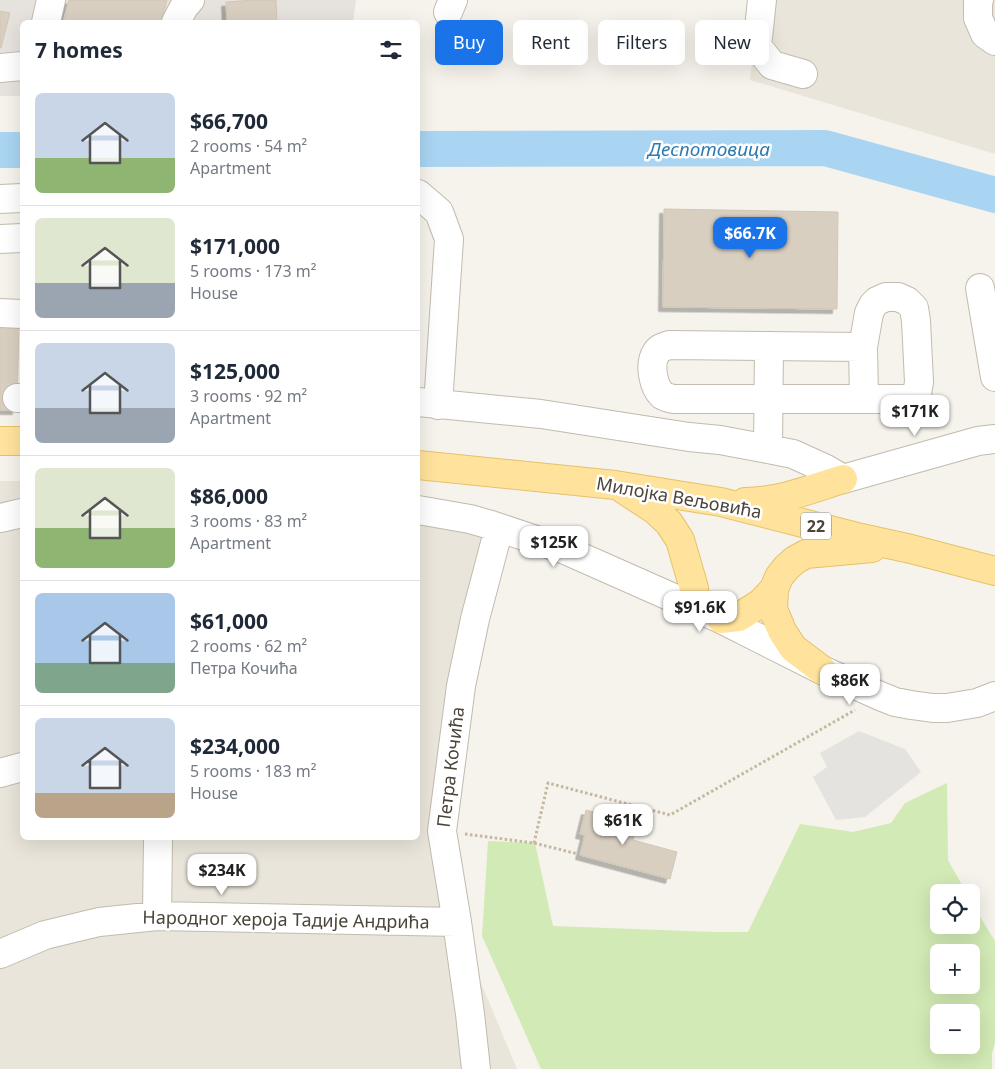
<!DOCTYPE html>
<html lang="en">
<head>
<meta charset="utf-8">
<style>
	:root { --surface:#fff; --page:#f2f2f3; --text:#1f2937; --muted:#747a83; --line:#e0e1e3; --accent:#1a73e8 }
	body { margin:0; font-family:"Noto Sans",sans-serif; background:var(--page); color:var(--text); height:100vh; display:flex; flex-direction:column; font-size:19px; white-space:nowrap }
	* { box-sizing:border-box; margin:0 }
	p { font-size:16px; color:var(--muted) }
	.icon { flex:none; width:28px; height:28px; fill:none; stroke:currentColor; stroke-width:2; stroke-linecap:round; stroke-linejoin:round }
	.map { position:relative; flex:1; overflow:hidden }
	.panel { position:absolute; left:20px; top:20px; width:400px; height:820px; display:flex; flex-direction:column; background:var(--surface); border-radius:8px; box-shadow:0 5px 20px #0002 }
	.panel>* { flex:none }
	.hud { position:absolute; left:435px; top:20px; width:475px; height:45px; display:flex; gap:10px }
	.controls { position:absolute; left:930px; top:884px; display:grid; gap:10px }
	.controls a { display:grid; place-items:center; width:50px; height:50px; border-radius:8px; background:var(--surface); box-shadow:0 5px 20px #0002; font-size:25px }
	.price { position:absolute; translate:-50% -42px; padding:0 11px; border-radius:10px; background:#fff; color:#222; font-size:16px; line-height:32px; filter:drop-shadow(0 1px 2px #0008) }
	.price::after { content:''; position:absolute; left:50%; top:30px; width:15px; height:11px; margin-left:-8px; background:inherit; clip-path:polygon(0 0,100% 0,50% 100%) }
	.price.selected { background:var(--accent); color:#fff }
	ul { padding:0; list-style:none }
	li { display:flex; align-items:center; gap:15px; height:125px; padding:0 15px }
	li+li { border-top:1px solid var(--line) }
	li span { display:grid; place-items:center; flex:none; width:140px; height:100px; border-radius:8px; color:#555 }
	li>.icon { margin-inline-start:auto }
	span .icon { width:60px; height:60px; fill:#fffc; stroke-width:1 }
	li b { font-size:21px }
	h2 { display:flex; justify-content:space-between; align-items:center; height:60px; padding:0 15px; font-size:21px }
	.pill { padding:0 18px; border-radius:8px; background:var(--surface); box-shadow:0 5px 20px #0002; font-size:18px; line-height:45px }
	.pill.selected { background:var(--accent); color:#fff }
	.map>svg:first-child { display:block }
</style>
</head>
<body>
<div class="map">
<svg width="995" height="1069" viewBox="0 0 995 1069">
	<defs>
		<filter id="shadow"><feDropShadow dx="-4.5" dy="4.5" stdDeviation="0" flood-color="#0004"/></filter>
	</defs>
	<rect width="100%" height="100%" fill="#f6f3ec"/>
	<path fill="#eae5da" d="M759,0H995V154L750,80Z
		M0,481H22V838H418V520L502,539L447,836L463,940L517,1069H0Z"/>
	<path fill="#e6e2dd" d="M0,0H356L353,22H22V96H0Z"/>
	<path fill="#d2eab5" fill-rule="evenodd" d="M947,783L948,860L966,892H939V925H971V902L995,941V1043L992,1053V1069H541L482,936L488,841L535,843L553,926L714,932H748L800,824L853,832L891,823L905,803ZM939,952H971V985H939ZM939,1012H971V1045H939Z"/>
	<path fill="#e5e3e0" d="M859,731L905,749L921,772L865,817L836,820L813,777L827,767L820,753Z"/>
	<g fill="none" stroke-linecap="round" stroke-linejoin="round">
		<path stroke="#a9d4f2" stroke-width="36" d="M418,149L825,148L995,195
			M0,150H22"/>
	</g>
	<path fill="#d8cfc1" stroke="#d3c7b4" filter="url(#shadow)" d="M69,0H167L161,22H63Z
		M254,0H276L277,22H227L226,2Z
		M0,11L10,13L1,48H0Z
		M664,209L838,212L837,309L663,307Z
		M0,325L19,326L17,410H0Z
		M586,810L637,824L633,840L677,852L670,879L580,855L585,835L580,834Z"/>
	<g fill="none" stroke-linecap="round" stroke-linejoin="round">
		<g stroke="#c2bbae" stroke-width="30">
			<path id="minor" d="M762,0L757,46L772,65L803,74
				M979,0L978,2V18L985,34L995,41
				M448,12L453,0
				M46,22L51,0
				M176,22L184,7L190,0
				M0,68L22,66
				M418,194L439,212L449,239L438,405
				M0,199L22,198
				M0,239L22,238
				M980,288L995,377
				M0,313L22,314
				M863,347L669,345C663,347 659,348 656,353C649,364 653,386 662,395C665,397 669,398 673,399H903L913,398L917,394L919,382L916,321L914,308L907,301L898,297H886L877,301L873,305L869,313L863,347L864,399
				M17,398H22
				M418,402L541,414L689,437L720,440L768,449L793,454L826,469L843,479L978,441L995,439
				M768,449L769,346
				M418,510L470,519L491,525L563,549L721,619L822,670L880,696L895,702L911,705L933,708H947L977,703L995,696
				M0,518L22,513
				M0,773L22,767
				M157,916L158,838
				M0,954L45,935L99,922L157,916L457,922
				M476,1069L470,1014L457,922L442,831L461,686L475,619L499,528"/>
		</g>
		<g stroke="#e6c16a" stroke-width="30">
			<path id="major" d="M0,441H22
				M418,465L615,485L721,502L861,538L911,549L995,571
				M623,489L655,510L669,523L680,540L694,588V608
				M745,502C779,502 811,489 843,479
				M774,589L773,609L782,631L793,648L822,670
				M721,619L739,617L761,603L774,589L779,577L786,568L795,560L806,554L872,548"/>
		</g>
		<path stroke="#c4b79f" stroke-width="3" stroke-dasharray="2.5 2.5" stroke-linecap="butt" d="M465,834L534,843L578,854
			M534,843L548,783L670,815L855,710"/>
		<use href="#minor" stroke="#fff" stroke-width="28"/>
		<use href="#major" stroke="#ffe39c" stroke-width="28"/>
	</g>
	<g text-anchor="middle" stroke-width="5" stroke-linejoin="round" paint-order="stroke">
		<rect fill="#fff" stroke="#817c74" stroke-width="1" x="801" y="512.5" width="30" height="27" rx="4"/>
		<g font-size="16" font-weight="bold" fill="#4b4439">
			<text x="816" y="532">22</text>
		</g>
		<g font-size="18" fill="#4b4439" stroke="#fff">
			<text transform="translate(679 498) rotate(10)" y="6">Милојка Вељовића</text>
			<text transform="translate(451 767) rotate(-83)" y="6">Петра Кочића</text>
			<text transform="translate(286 920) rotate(1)" y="6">Народног хероја Тадије Андрића</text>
		</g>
		<g font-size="19" font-style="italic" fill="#2e7ab2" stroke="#fff">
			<text x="709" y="156">Деспотовица</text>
		</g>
	</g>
</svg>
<div class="controls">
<a><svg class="icon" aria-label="locate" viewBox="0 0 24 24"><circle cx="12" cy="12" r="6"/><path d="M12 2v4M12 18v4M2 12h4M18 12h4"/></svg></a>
<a>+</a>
<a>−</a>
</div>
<b class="price selected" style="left:750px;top:259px">$66.7K</b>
<b class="price" style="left:915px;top:437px">$171K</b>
<b class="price" style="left:554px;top:568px">$125K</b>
<b class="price" style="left:700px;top:633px">$91.6K</b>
<b class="price" style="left:850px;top:706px">$86K</b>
<b class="price" style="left:623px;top:846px">$61K</b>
<b class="price" style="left:222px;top:896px">$234K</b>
<div class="hud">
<a class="pill selected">Buy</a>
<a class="pill">Rent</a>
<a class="pill">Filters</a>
<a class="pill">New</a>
</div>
<section class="panel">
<h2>7 homes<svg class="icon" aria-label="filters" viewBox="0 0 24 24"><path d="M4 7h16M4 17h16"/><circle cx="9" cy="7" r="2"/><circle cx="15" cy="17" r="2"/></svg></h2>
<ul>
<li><span style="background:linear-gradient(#c9d6e8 65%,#8fb573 0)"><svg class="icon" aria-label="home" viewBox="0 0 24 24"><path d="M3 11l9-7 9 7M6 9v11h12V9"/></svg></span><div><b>$66,700</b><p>2 rooms · 54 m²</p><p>Apartment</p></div></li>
<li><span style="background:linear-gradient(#dfe7d0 65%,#9aa5b1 0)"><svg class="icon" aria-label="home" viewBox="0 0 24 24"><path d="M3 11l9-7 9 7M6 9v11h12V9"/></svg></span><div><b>$171,000</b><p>5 rooms · 173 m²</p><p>House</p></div></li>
<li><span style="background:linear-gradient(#c9d6e8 65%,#9aa5b1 0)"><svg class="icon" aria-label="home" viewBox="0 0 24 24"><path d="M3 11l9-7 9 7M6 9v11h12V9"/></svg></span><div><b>$125,000</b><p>3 rooms · 92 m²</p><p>Apartment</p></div></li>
<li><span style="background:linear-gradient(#dfe7d0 60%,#8fb573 0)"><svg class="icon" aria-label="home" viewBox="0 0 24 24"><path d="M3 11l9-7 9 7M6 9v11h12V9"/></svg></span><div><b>$86,000</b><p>3 rooms · 83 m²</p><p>Apartment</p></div></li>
<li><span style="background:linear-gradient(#a9c7e8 70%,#7fa58c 0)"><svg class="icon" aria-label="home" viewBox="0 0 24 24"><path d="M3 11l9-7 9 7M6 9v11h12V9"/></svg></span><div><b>$61,000</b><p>2 rooms · 62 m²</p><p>Петра Кочића</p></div></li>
<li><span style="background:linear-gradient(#c9d6e8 75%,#b9a48a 0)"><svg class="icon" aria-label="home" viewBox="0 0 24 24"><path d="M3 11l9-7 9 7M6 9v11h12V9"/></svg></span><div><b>$234,000</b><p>5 rooms · 183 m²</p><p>House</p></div></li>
</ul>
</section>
</div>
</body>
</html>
